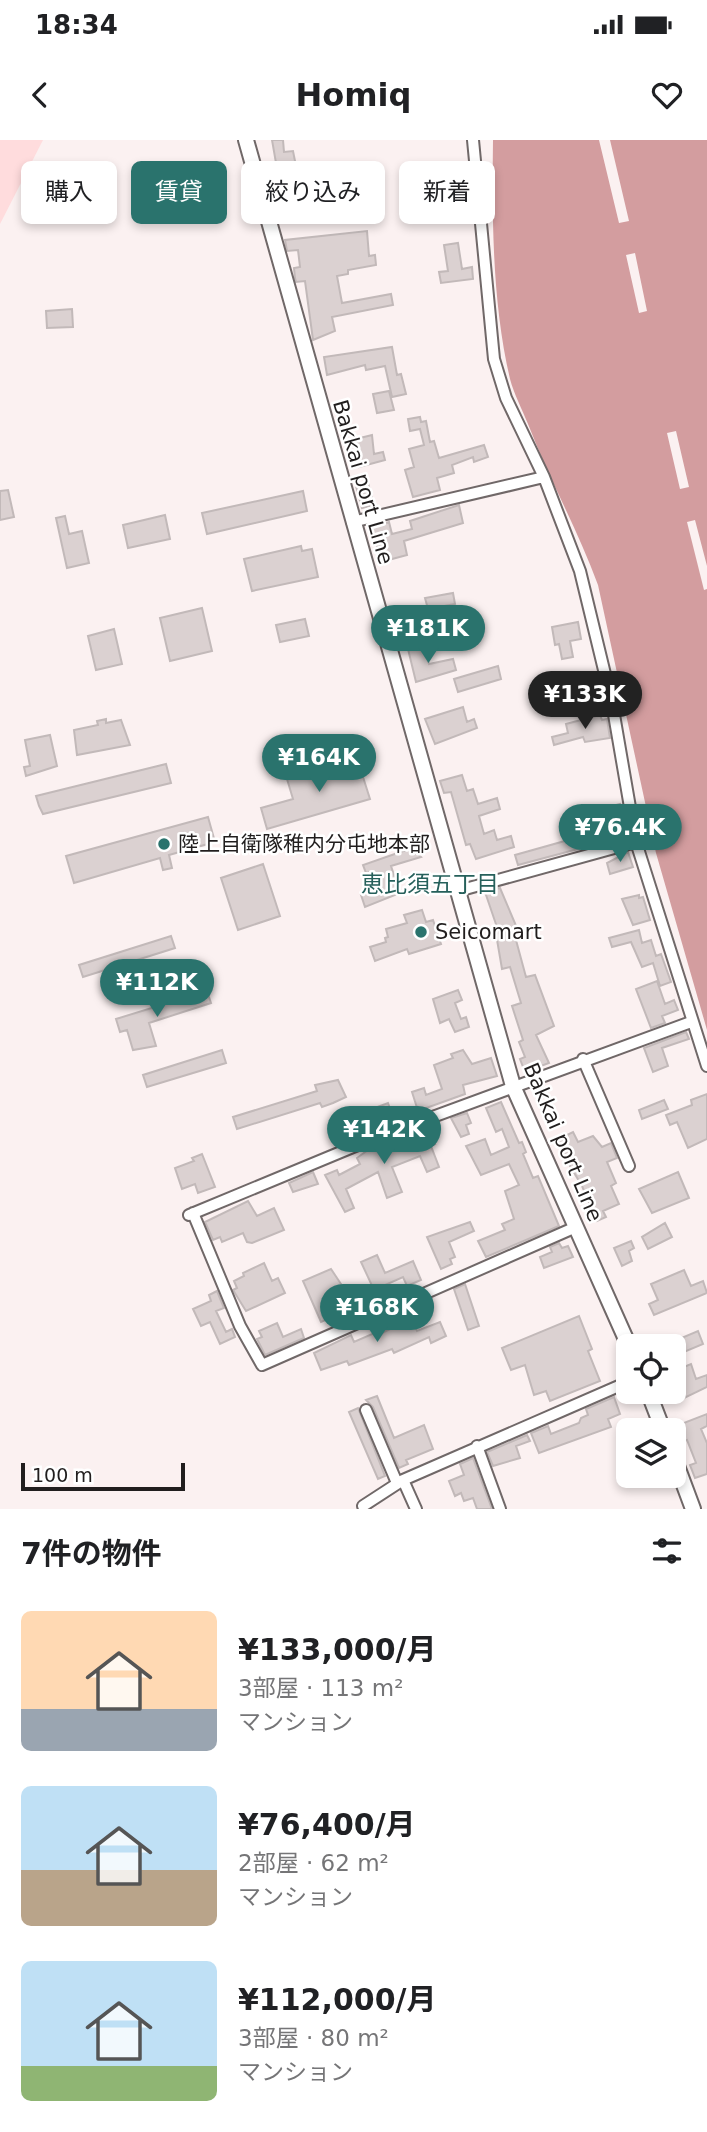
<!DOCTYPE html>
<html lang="ja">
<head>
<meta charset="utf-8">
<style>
	:root { --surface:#fff; --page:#f2f2f2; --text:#202124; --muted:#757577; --accent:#2a736d }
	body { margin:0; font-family:"DejaVu Sans","Noto Sans JP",sans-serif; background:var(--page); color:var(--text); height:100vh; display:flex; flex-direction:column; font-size:26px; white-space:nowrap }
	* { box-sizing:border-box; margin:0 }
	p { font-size:23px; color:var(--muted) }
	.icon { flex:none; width:38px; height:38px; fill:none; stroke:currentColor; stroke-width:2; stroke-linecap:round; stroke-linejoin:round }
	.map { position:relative; height:1369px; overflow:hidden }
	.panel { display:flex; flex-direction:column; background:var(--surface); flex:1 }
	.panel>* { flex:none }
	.hud { position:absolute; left:21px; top:21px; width:665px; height:63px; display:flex; gap:14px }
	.controls { position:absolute; left:616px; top:1194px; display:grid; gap:14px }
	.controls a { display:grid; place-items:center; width:70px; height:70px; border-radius:10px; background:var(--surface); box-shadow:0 4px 10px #0003; font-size:35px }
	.scale { position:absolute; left:21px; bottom:18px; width:164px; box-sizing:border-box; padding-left:7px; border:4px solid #211e1e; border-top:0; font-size:19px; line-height:24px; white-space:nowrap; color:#211e1e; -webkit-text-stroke:5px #fff; paint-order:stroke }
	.price { position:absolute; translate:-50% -60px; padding:0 16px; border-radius:24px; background:var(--accent); color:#fff; font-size:23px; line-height:46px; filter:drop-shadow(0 2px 4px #0008) }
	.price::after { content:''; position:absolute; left:50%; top:42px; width:21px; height:16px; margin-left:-10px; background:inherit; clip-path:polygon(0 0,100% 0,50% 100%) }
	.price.current { background:#222; color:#fff }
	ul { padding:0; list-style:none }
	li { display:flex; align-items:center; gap:21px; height:175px; padding:0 21px }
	li span { display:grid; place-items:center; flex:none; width:196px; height:140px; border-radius:10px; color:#555 }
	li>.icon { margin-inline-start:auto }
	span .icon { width:84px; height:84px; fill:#fffc; stroke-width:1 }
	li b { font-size:30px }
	h2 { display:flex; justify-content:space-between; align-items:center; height:84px; padding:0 21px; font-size:30px }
	.chip { padding:0 24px; border-radius:10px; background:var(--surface); box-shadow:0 4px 10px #0003; font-size:24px; line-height:63px }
	.chip.current { background:var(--accent); color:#fff }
	.status { display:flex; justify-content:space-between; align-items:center; height:49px; padding:0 35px; background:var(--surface); direction:ltr }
	.status svg { height:19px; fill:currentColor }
	header { display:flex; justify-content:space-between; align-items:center; height:91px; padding:0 21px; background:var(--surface); font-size:32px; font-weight:700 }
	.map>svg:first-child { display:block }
</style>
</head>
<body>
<div class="status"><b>18:34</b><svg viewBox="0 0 49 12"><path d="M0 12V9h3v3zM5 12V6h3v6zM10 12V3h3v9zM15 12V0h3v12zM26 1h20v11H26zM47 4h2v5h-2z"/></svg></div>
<header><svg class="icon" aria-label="back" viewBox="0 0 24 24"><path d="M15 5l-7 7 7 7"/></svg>Homiq<svg class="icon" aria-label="heart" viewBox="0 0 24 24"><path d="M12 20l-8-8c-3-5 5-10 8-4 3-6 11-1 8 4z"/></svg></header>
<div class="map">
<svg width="707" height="1369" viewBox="0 0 707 1369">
	<rect width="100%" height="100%" fill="#fbf1f1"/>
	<path fill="#ffdcdd" d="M0,0H43L0,84Z"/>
	<path fill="#d39d9f" d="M493,0H707V890L656,713L598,445C578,390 549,339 528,284C522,269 514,254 510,239C492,162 492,78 493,0Z"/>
	<path fill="#fbf1f1" d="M599,0H610L629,81L619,83Z
		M635,113L647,171L639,173L626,115Z
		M676,291L689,347L680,349L667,293Z
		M695,380L707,426V449L704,450L687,382Z"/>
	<path fill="#dbd1d1" stroke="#c2b9b9" stroke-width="2" d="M272,0H283L284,12L293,11L296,26L325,25L326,37L298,38L299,63H283Z
		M367,91L369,116L375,115L376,125L348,130V134L337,136L342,163L391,154L393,165L332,177L335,191L313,200L305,141L296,142L295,138L294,128L300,127L298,110L287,111L285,100Z
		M458,103L462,129L472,127L473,139L441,143L439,132L448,131L444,105Z
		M72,169L73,187L47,188L46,171Z
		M392,207L397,235L401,234L406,254L392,257L385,226L366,230L365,225L327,235L324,217Z
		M389,251L394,270L377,273L373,254Z
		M420,277L421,282L426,281L430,302L434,301L439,318L484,305L488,317L474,322L473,317L452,325L454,333L437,338L440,350L413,357L405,330L414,327L409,309L424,305L420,289L410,291L408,279Z
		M372,295L374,314L383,312L385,320L359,327L357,319L361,318L356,299Z
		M368,343L374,365L362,368L356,346Z
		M8,350L14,377L0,380V351Z
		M303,351L307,371L207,394L202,373Z
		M459,365L463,383L404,401L407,415L381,422L372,387L389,382L392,394L412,389L410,381Z
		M165,375L170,399L128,408L123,385Z
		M65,376L69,394L82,391L89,423L67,428L56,378Z
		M301,406L302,411L312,409L318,437L252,451L244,419Z
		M453,453L455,464L428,469L425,458Z
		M202,468L212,511L170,521L160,478Z
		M305,479L309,496L280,502L276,485Z
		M578,482L581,499L570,501L573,517L562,519L559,504L555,505L552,487Z
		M114,489L122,524L96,530L88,496Z
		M422,505L429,524L453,519L456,530L416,542L408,509Z
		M498,526L501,539L458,552L454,539Z
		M463,567L467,582L474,579L477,588L435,604L425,579Z
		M600,575L602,580L607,579L610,598L585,602L583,597L554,605L552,597L568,593L566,584Z
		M106,579V583L121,580L130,605L77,615L74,590L98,585L97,581Z
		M50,595L57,626L26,636L24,627L30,626L25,600Z
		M357,618L370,659L267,689L261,668L293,659L287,639Z
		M166,624L171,643L43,674L39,666L36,656Z
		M462,635L467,651L473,649L478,664L497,658L500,669L479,676L484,694L494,690L497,700L511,696L514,707L476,719L470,704L466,705L451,652L444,653L440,641Z
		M620,664L627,696L518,725L515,715L611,688L605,668Z
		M208,677L215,702L169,715L172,728L163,730L160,718L74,743L66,716Z
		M412,708L421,717L391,726L400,753L365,767L361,755L377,750L372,732L366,733L363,725Z
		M628,712L633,727L610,734L607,723Z
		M263,724L280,776L238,790L221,738Z
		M500,748L517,788L513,789L526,837L535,835L554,886L536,895L549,923L525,932L520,919L525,917L519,902L523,900L512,866L521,863L510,827L502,829L496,794L499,793L485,752Z
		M639,755V758L643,757L650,780L633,785L622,759Z
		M422,770L426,782L433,780L441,804L409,814L407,809L375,821L370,807L386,802L385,798L388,797L386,789L407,783L404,775Z
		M639,790L642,803L651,800L656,816L661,814L671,842L660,846L653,823L642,827L631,802L612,807L609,798Z
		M171,796L175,808L83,837L79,825Z
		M657,841L665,864L674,860L678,870L662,876L665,883L651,888L636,849Z
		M458,850L462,860L455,863L461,879L466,877L469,887L455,892L449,879L440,883L433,859Z
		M207,851L211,863L149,883L156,906L133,910L127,890L120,892L116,879Z
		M686,892L689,899L662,908L668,926L653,932L644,908Z
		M222,910L226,923L147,947L143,935Z
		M463,910L472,924L491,918L497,936L463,945L465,954L418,971L412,952L424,948L426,955L442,949L434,925L453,918L451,914Z
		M338,940L346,957L333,963L322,967L320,963L237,989L233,977L317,951L315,945Z
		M707,954V999L688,1008L677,982L670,985L666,975L692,965L691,960Z
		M664,960L668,969L642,979L639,970Z
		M501,962L519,1003L522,1002L526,1012L523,1014L533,1038L538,1036L559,1086L486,1117L478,1101L505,1090L502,1084L514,1079L505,1051L519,1045L509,1024L481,1035L466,1006L485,999L491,1015L509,1007L502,989L496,992L486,968Z
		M388,963L393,977L374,984L369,970Z
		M467,973L471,983L466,985L469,994L461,997L451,978Z
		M433,986L437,995L432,997L435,1004L431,1006L439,1027L427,1032L420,1016L392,1027L402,1052L387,1058L378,1032L346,1049L354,1068L345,1072L325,1035L337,1030L339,1035L360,1024L357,1018L368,1010L393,1002L395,1008L420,998L418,992Z
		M573,992L578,1002L593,996L602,1007L611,1003L617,1018L607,1022L616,1043L611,1046L619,1064L603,1071L606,1077L597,1081L582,1046L555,1001Z
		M202,1014L215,1047L198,1053L195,1044L182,1049L175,1028L194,1021L192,1018Z
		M313,1032L318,1044L293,1052L289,1043Z
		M678,1032L689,1058L652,1073L639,1049Z
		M248,1061L257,1076L274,1068L284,1090L252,1103L247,1102L243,1093L222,1102L220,1097L213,1100L205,1082Z
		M470,1082L474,1091L449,1102L455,1117L450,1119L452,1124L441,1129L427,1097Z
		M665,1083L672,1097L648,1109L642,1097Z
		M631,1101L634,1108L629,1111L632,1121L622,1126L614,1108Z
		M559,1103L562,1108L568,1106L573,1117L544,1128L540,1117L552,1112L550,1107Z
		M377,1115L385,1133L413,1121L421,1140L407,1146L403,1137L374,1150L361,1122Z
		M264,1123L272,1141L278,1138L285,1153L246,1171L233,1150L237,1148L234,1141L244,1136L243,1133Z
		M331,1129L343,1147L339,1149L349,1170L321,1182L303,1141Z
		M684,1130L691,1146L703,1141L707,1153L654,1175L649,1164L658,1160L651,1144Z
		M465,1144L479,1186L468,1190L454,1149Z
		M217,1151L224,1168L216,1171L226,1192L232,1189L235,1197L220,1204L210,1182L201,1186L193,1169L211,1161L209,1155Z
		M579,1176L592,1209L588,1211L600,1241L550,1261L546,1251L534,1255L525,1225L511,1230L502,1208Z
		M412,1178L417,1191L440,1182L446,1196L431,1203L429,1197L394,1213L392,1209L349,1225L347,1221L321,1230L314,1213L351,1195L354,1202L379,1191L380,1194Z
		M277,1183L283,1197L301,1189L304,1198L265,1215L257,1199L262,1197L259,1191Z
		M698,1191L703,1204L684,1212L679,1199Z
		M691,1224L696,1239L707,1235V1247L676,1262L671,1251L674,1231Z
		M377,1256L394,1298L424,1285L433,1309L406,1320L408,1324L399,1328L373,1267L366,1260Z
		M614,1257L620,1274L608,1279L611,1287L539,1313L531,1293L548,1286L551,1294L579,1283L581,1278L588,1275L586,1269Z
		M358,1268L385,1336L378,1339L349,1272Z
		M707,1274V1286L701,1289L707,1303V1334L695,1338L690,1325L696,1323L687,1300L683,1301L676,1286Z
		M527,1295L530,1301L516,1306L520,1318L493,1326L487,1312Z
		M473,1318L492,1369H477L473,1358L464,1361L461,1353L455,1356L449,1341L464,1335L460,1324Z"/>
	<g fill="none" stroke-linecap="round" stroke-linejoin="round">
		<g stroke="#706868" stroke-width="14">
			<path id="minor" d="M473,0L494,219L506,258L544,337L580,431L612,563L636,702L707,926
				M352,382L544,337
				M458,751L636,702
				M583,919L629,1026
				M193,1073L240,1186L262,1225L576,1087
				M189,1075L370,1000L691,882
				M366,1270L397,1343
				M477,1306L500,1369
				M403,1340L416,1369
				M363,1366L403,1340L628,1242"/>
		</g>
		<g stroke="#706868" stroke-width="18">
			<path id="secondary" d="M246,0L513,946L629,1206
				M648,1251L663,1290
				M674,1318L693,1369"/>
		</g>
		<use href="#minor" stroke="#fff" stroke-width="10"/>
		<use href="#secondary" stroke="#fff" stroke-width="14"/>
	</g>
	<g fill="#2a736d" stroke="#fff" stroke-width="2.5">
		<circle cx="164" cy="704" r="7"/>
		<circle cx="421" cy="792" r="7"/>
	</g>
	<g text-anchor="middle" stroke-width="5" stroke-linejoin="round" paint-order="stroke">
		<g font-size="21" fill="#211e1e" stroke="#fff">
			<text transform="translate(363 342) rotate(74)" y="7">Bakkai port Line</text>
			<text transform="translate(563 1002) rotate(67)" y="7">Bakkai port Line</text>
		</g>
		<g font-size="21" fill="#211e1e" stroke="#fff" text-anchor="start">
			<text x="178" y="711">陸上自衛隊稚内分屯地本部</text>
			<text x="435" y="799">Seicomart</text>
		</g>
		<g font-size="23" fill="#26605b" stroke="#fff">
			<text x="430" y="752">恵比須五丁目</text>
		</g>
	</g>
</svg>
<div class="controls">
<a><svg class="icon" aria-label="locate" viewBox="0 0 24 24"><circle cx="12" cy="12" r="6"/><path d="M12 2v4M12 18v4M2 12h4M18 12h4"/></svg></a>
<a><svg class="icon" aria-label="layers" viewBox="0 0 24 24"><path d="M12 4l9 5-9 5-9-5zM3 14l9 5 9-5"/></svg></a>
</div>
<div class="scale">100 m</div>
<b class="price" style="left:428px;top:525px">¥181K</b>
<b class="price current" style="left:585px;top:591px">¥133K</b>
<b class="price" style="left:319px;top:654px">¥164K</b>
<b class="price" style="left:620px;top:724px">¥76.4K</b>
<b class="price" style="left:157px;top:879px">¥112K</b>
<b class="price" style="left:384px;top:1026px">¥142K</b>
<b class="price" style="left:377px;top:1204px">¥168K</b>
<div class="hud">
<a class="chip">購入</a>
<a class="chip current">賃貸</a>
<a class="chip">絞り込み</a>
<a class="chip">新着</a>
</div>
</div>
<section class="panel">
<h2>7件の物件<svg class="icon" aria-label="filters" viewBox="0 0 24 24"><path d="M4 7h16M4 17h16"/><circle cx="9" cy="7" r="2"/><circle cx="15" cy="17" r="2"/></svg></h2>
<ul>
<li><span style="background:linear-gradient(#ffd9b3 70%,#9aa5b1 0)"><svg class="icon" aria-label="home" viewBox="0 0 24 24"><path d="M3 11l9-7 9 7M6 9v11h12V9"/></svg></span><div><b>¥133,000/月</b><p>3部屋 · 113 m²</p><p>マンション</p></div></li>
<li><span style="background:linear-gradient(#bfe0f5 60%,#b9a48a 0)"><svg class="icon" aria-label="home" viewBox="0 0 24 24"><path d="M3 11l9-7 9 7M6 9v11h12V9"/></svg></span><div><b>¥76,400/月</b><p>2部屋 · 62 m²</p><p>マンション</p></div></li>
<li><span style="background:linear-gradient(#bfe0f5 75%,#8fb573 0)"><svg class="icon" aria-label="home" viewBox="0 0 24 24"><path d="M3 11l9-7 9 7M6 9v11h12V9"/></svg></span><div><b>¥112,000/月</b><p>3部屋 · 80 m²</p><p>マンション</p></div></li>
</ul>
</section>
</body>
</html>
